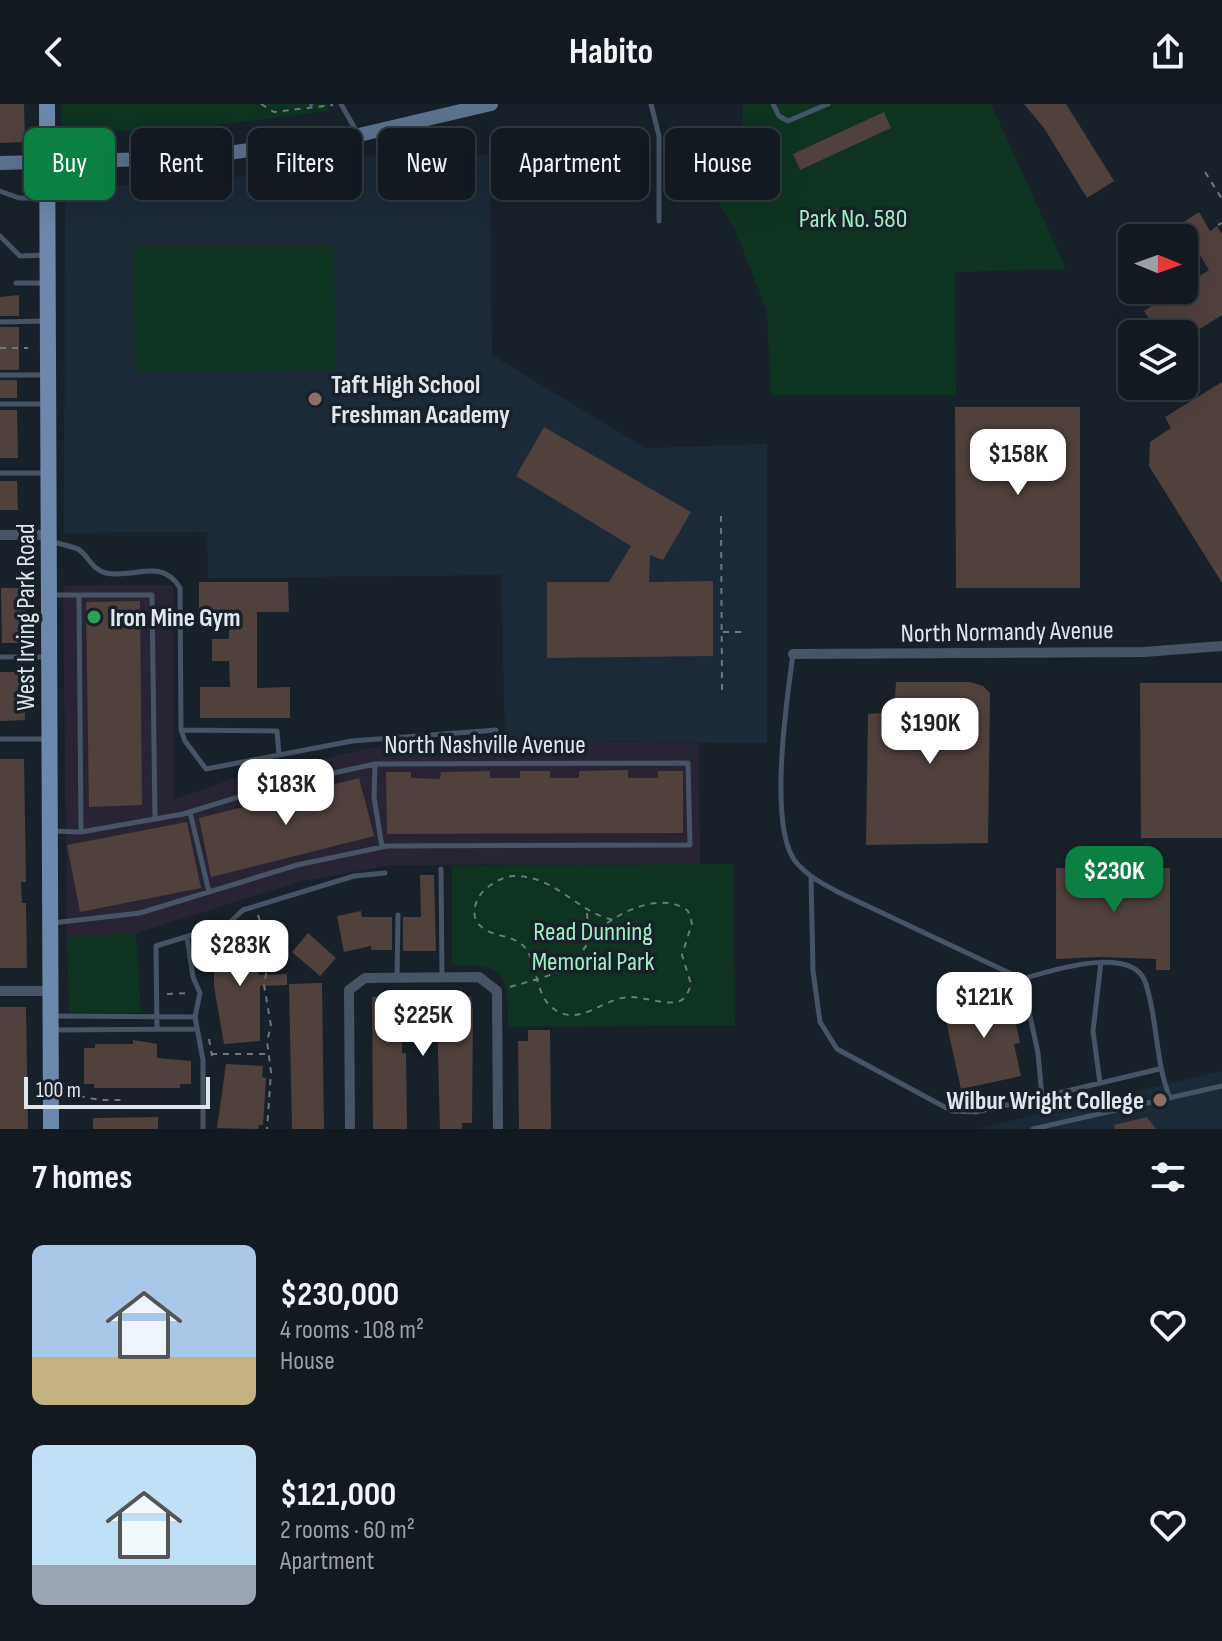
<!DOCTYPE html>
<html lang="en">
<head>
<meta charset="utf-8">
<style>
	:root { --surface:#121920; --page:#1f262d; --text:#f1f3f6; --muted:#9ca0a5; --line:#31383e; --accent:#0b8043 }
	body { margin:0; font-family:"Sofia Sans Condensed",sans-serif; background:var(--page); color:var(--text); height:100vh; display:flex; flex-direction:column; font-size:30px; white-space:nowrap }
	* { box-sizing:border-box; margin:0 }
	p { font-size:26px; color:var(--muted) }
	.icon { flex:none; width:44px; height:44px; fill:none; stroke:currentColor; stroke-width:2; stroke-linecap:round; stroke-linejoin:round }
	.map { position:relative; height:1025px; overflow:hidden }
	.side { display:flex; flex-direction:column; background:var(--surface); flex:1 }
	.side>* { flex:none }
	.hud { position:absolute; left:24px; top:24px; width:800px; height:72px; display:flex; gap:16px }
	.needle { width:52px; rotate:91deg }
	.buttons { position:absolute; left:1118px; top:120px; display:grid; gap:16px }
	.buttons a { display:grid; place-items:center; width:80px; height:80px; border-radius:12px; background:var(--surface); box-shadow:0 8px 32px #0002,0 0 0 2px var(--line); font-size:40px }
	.scale { position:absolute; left:24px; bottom:20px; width:186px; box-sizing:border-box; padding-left:8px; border:4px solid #e0e6ec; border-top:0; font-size:22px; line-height:28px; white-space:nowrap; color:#e0e6ec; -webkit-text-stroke:6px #18212a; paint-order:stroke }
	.price { position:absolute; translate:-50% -68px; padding:0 18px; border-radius:16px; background:#fff; color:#222; font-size:26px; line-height:52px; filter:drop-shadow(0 2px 4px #0008) }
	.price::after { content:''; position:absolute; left:50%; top:48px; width:24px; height:18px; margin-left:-12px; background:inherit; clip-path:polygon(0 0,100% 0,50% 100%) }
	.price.selected { background:var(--accent); color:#fff }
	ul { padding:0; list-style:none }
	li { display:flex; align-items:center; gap:24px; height:200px; padding:0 32px }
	li span { display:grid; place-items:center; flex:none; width:224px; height:160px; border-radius:12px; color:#555 }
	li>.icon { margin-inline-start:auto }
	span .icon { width:96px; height:96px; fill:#fffc; stroke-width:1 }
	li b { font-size:34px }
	h2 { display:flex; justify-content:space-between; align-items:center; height:96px; padding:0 32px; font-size:34px }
	.tag { padding:0 28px; border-radius:12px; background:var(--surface); box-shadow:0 8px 32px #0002,0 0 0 2px var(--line); font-size:28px; line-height:72px }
	.tag.selected { background:var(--accent); color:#fff }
	header { display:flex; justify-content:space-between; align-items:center; height:104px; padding:0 32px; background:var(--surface); font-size:36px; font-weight:700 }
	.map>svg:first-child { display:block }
</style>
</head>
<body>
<header><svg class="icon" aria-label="back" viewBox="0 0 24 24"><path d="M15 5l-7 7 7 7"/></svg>Habito<svg class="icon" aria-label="share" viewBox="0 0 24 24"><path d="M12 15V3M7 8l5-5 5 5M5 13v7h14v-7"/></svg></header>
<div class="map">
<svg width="1222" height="1025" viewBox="0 0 1222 1025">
	<rect width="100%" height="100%" fill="#18212a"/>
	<path fill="#282434" d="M173,481V696L232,675L371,644L505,636L699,639L700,760L393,761L302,777L136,829L67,833L63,482Z"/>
	<path fill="#1c2937" d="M458,33L459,50L490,51L492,251L645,344L767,340V639L505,636L501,471L208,474L207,428L64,429L65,82L167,80L265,70L326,62Z
		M1222,967V1025H976Z"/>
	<path fill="#0f3321" d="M62,0H327L330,7L184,25L62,29Z
		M743,0H991L1066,165L955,168L956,291H771L767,207L736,128L703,71L742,47Z
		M334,141L335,266L135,268L133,142Z
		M733,760L735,921L508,923C508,871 508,860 452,861V762Z
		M136,829L141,909L69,910L67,833Z"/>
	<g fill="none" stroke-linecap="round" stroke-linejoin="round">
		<path stroke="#2d6b82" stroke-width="4" d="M311,0V1"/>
	</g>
	<path fill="#50413d" d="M0,0H24L25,38L0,39Z
		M1024,0H1066L1114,77L1087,94L1044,24Z
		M884,8L891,24L800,66L793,50Z
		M1199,108L1210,127L1217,122L1222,130V211L1184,235L1175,220L1158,230L1144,207L1178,186H1184V182L1209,166L1181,120Z
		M19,191V212H0V193Z
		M0,223H19V266H0Z
		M0,276H17V294H0Z
		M1222,278V479L1149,362L1150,338L1171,324L1165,313Z
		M955,303H1080V484H956Z
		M0,306H17L18,354H0Z
		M544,323L691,408L663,456L650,451L649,478L713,477V552L547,554V478H609L631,442L516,372Z
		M0,377H17L18,406H0Z
		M199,478H288L289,508H257V584L290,583V614H200V583H230L229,557H212V535H229V508H199Z
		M1,484H26V539H2Z
		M140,497L142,701L89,703L86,498Z
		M0,568H24L25,616L0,617Z
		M896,578H970L983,582L990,589L988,739L866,741L868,610L894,608Z
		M1140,579H1222V734H1141Z
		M0,655H24L26,778H21L22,799H26L27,864H0Z
		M628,666V674H658V667H683V729L387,730L386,668H411V674L440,675L441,668L490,667V674H520V667H550V674H579V667Z
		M359,674L374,732L211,773L199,714Z
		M187,718L201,784L80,808L67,741Z
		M1056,764H1170V866H1156V855L1101,853L1056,855Z
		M420,771H434L436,847H403V813H421Z
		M361,807L362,813H392V846H371V842L344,848L337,812Z
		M251,829L259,871L287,870V881L260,882V937L224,940L214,882V833L226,832L232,836L237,831Z
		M308,829L336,854L320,872L292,848Z
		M322,879L324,1025H292L289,880Z
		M1009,888L1020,939L1014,940L1021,972L961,985L943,903Z
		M461,891L471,893L473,908L472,1019H462V1025H440L437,912H399V932H402V949H406L407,1025H373L372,893Z
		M0,903H26L28,1025H0Z
		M528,926H550L551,1025H519L518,937H528Z
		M133,936L157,940V954L191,957V980H180V984H94V980H84V944H95V940H133Z
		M226,960L263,962L262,973L266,974L263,1021H259L258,1025L217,1024Z
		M158,1013V1025H93V1014Z
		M1147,1013L1156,1025H1115L1114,1021Z"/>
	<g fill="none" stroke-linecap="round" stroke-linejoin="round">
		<path stroke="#6e767e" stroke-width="2" stroke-dasharray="6 6" stroke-linecap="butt" d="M261,0L274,8L333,1
			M1205,68L1222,95
			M1218,121L1222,119
			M0,244H28
			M721,412L722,586
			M723,528H742
			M587,809L589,834
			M258,811L270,848L264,881L271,922L267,937L271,968L267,1025
			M200,857L207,837
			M510,883C529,877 553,873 569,861C581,853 584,843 593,832C613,809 662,786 688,807L692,819L682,851L691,880C689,887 685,897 677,898C659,901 640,890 622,894C601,898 580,919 559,908C537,898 538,869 529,850C520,830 498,835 483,824C467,814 476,791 488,783C496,777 507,771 516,772C557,773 578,809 614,816
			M167,890L189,889
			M209,935L212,952
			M211,950H267
			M67,990L101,996H126"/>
		<path stroke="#475465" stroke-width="5" d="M341,0L358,30
			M651,0L659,32V117
			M773,0L779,12L788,17L828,0
			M0,87L19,94H46
			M0,132L20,152L46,151
			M16,179H46
			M0,218L46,217
			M0,271H47
			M0,300H47
			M0,369H47
			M53,438C61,440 70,442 78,445C88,451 92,466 106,469C134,475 162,453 180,484L181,626L185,637L206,665L352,637L496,626
			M53,491H152L155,715
			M79,491L81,728
			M793,550C787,595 768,720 795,757C807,772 823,780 840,789L1022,875L1038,949L1042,993L1159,965
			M1,553H44
			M181,626L277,627L279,651
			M0,635H45
			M375,660L374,693L382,743
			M190,708L209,788
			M441,765L442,872
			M811,773L813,867L820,918L837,945L952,1007L976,1008L1042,993
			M52,819L140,809L297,761L387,742L690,741L688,659L375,660L278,681L183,710L81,728L53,727
			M228,820L232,831
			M187,833L193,873L200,889L195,913L203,956V1025
			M397,873L398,811
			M1022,875C1050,867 1134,839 1146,880C1158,918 1155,957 1170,994
			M52,912L195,913
			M157,925L156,842L228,820L243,806L354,772L385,769
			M52,926L196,925
			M1100,979L1093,927L1101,858
			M1033,1025L1222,982"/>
		<path stroke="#475465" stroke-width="10" d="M0,431H49
			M793,550L1144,548L1222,542
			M0,887H51
			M350,1025L349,886L365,874L479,873L497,887L498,1025"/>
		<path stroke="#5c728d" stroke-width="14" d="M0,59L192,54L359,31L491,0"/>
		<path stroke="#6c88ab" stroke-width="16" d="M47,0L51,1025"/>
	</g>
	<g fill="#8d6e63" stroke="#18212a" stroke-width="3">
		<circle cx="315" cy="295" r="8"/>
		<circle cx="1160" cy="996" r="8"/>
	</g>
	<circle fill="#2e9e5b" stroke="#18212a" stroke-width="3" cx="94" cy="513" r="8"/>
	<g text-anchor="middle" stroke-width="7" stroke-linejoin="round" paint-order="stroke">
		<g font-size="26" fill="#9defc0" stroke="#18212a">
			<text x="853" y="123">Park No. 580</text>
			<text x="593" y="836">Read Dunning<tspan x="593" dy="30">Memorial Park</tspan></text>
		</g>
		<g font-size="26" font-weight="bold" fill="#e0e6ec" stroke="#18212a" text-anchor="start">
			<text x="331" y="289">Taft High School<tspan x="331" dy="30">Freshman Academy</tspan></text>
			<text x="110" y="522">Iron Mine Gym</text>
			<text x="1144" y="1005" text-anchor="end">Wilbur Wright College</text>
		</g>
		<g font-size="26" fill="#e0e6ec" stroke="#18212a">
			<text transform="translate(25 513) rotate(-90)" y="9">West Irving Park Road</text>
			<text transform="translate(1007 527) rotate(-1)" y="9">North Normandy Avenue</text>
			<text x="485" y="649">North Nashville Avenue</text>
		</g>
	</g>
</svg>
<div class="buttons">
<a><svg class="needle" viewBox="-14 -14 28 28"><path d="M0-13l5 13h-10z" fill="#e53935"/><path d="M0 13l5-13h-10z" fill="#9ca0a5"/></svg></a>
<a><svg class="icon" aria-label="layers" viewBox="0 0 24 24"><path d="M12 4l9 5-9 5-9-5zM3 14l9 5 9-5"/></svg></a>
</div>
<div class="scale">100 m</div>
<b class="price" style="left:1018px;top:393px">$158K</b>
<b class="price" style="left:930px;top:662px">$190K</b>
<b class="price" style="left:286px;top:723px">$183K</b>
<b class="price selected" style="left:1114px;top:810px">$230K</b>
<b class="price" style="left:240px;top:884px">$283K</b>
<b class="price" style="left:984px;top:936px">$121K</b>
<b class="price" style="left:423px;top:954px">$225K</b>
<div class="hud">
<a class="tag selected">Buy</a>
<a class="tag">Rent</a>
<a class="tag">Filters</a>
<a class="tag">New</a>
<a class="tag">Apartment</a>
<a class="tag">House</a>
</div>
</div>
<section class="side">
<h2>7 homes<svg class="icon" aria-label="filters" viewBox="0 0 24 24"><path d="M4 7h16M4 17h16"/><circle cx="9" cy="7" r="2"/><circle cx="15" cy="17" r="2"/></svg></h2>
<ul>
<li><span style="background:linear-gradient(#a9c7e8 70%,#c2b280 0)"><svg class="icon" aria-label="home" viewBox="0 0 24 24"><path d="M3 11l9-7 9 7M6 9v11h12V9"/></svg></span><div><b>$230,000</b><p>4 rooms · 108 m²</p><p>House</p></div><svg class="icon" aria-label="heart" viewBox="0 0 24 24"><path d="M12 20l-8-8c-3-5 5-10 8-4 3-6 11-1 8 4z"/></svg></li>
<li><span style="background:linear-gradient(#bfe0f5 75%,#9aa5b1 0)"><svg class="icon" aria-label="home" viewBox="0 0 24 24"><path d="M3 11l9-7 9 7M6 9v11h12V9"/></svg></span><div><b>$121,000</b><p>2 rooms · 60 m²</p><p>Apartment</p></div><svg class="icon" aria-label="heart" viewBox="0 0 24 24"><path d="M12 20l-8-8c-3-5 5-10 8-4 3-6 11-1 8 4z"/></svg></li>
</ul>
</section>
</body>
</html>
